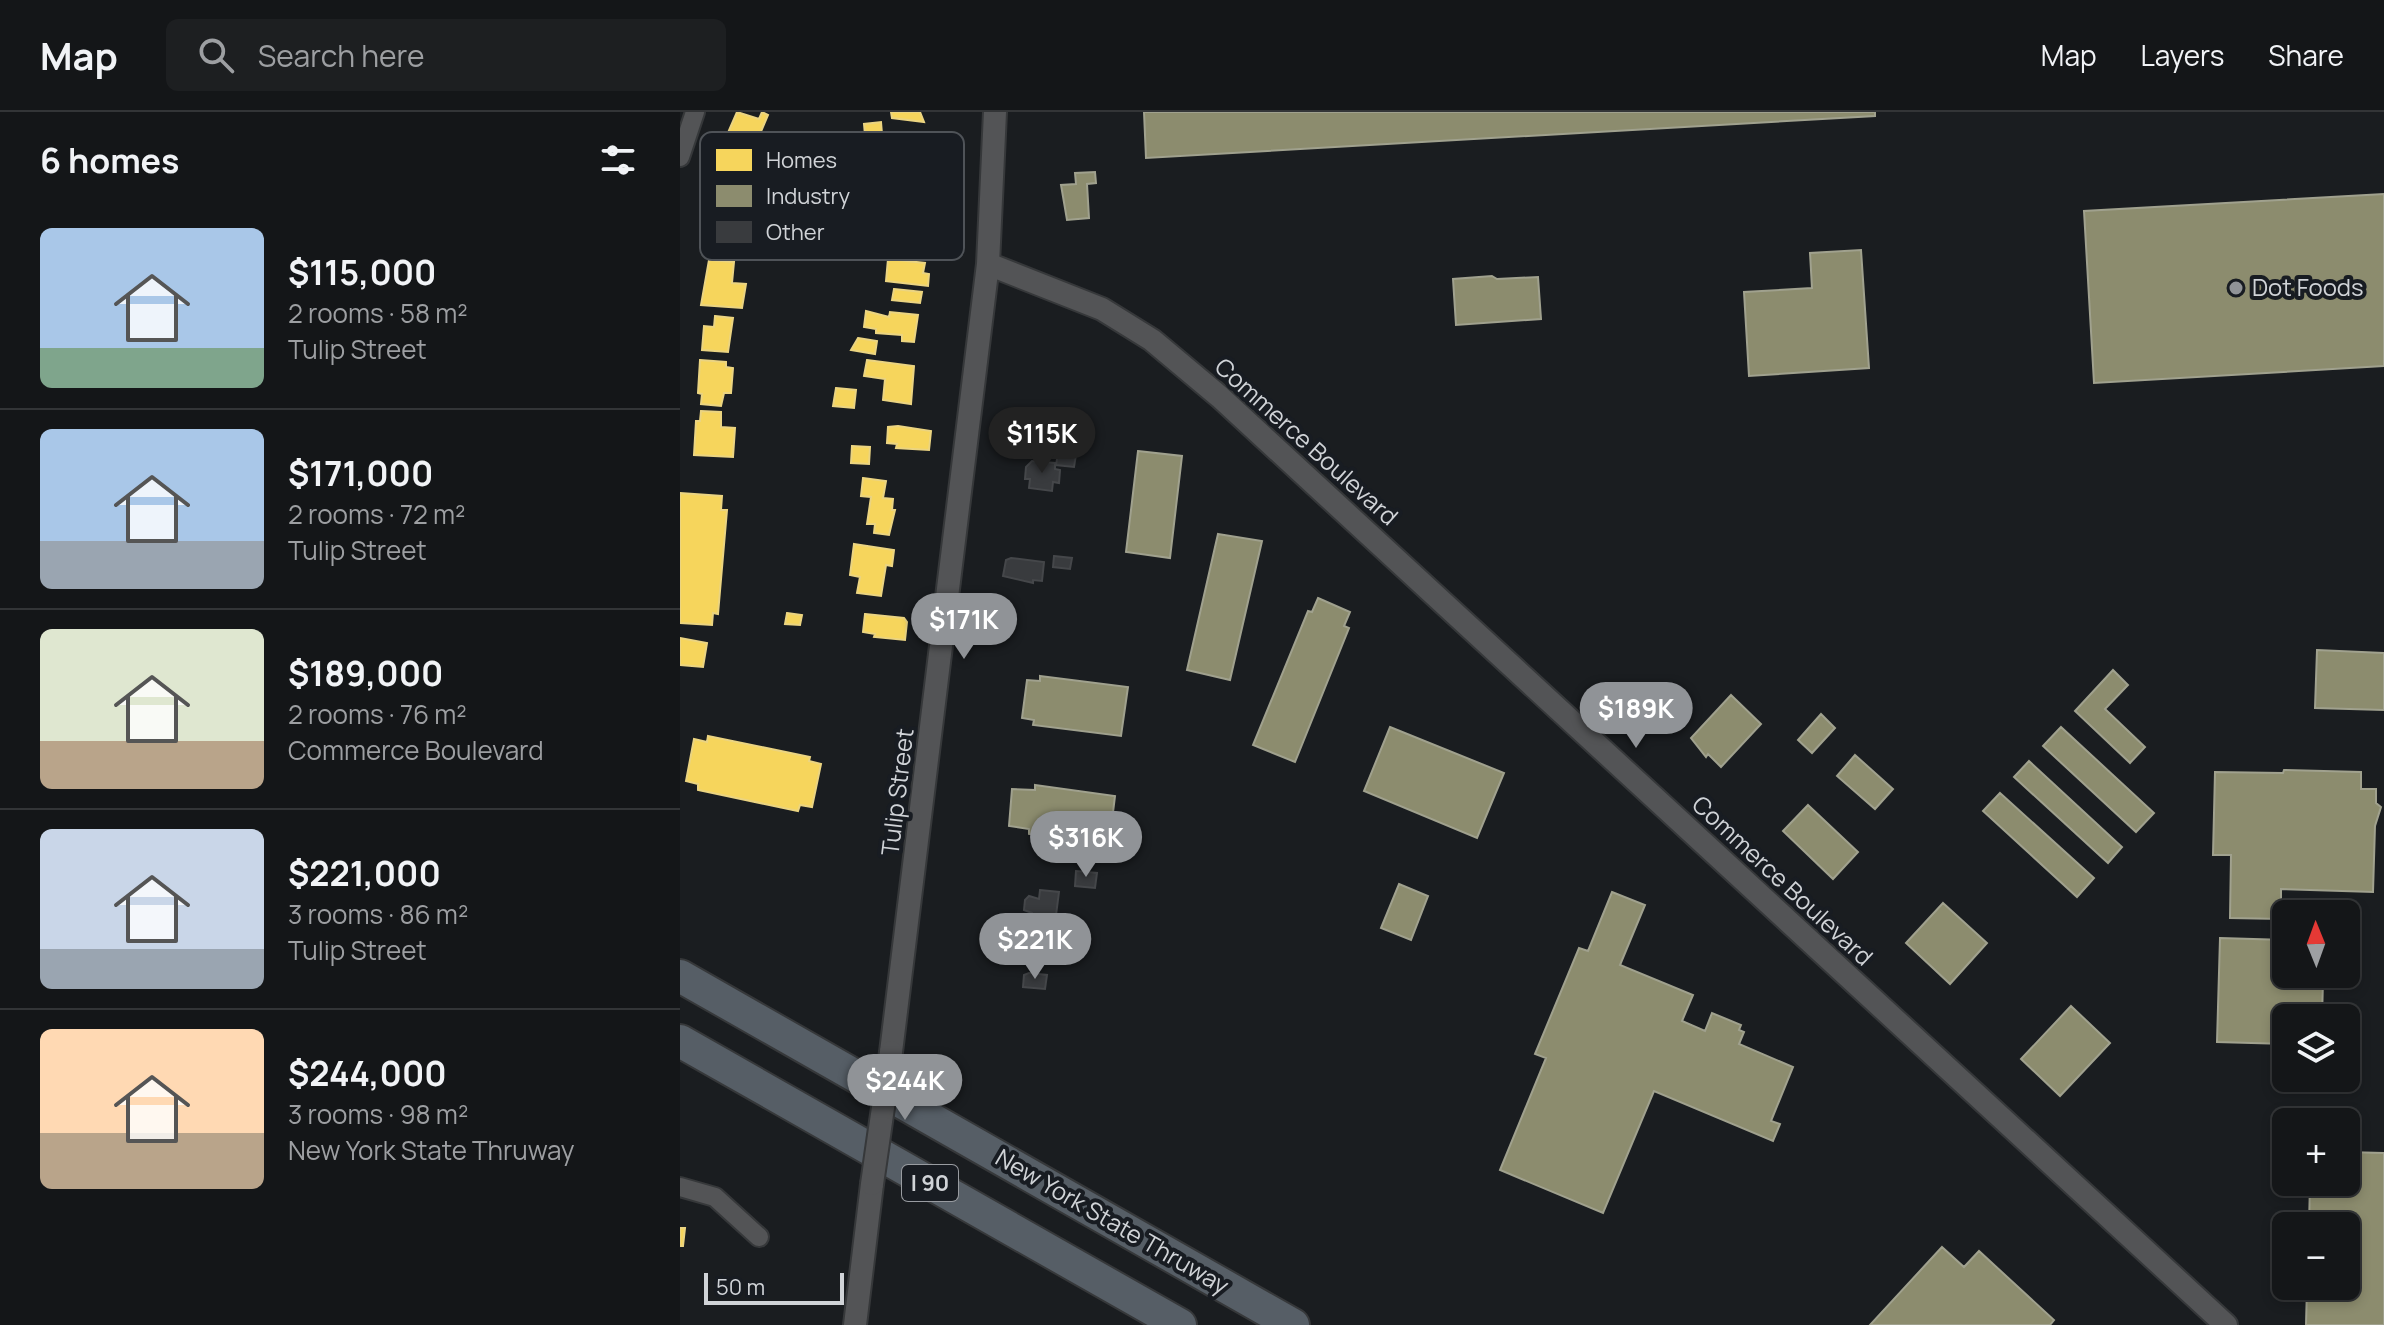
<!DOCTYPE html>
<html lang="en">
<head>
<meta charset="utf-8">
<style>
	:root { --surface:#141618; --page:#1d1f21; --text:#f1f3f6; --muted:#9d9fa2; --line:#333537; --accent:#909397 }
	body { margin:0; font-family:Manrope,sans-serif; background:var(--page); color:var(--text); height:100vh; display:flex; flex-direction:column; font-size:30px; white-space:nowrap }
	* { box-sizing:border-box; margin:0 }
	p { font-size:26px; color:var(--muted) }
	.icon { flex:none; width:44px; height:44px; fill:none; stroke:currentColor; stroke-width:2; stroke-linecap:round; stroke-linejoin:round }
	.map { position:relative; flex:1; overflow:hidden }
	.drawer { display:flex; flex-direction:column; background:var(--surface); width:680px }
	.drawer>* { flex:none }
	.needle { width:52px; rotate:359deg }
	.fabs { position:absolute; left:1592px; top:788px; display:grid; gap:16px }
	.fabs a { display:grid; place-items:center; width:88px; height:88px; border-radius:12px; background:var(--surface); box-shadow:0 4px 12px #0003,0 0 0 2px var(--line); font-size:40px }
	.scale { position:absolute; left:24px; bottom:20px; width:140px; box-sizing:border-box; padding-left:8px; border:4px solid #d0d3d7; border-top:0; font-size:22px; line-height:28px; white-space:nowrap; color:#d0d3d7; -webkit-text-stroke:6px #181c22; paint-order:stroke }
	.price { position:absolute; translate:-50% -68px; padding:0 18px; border-radius:28px; background:var(--accent); color:#fff; font-size:26px; line-height:52px; filter:drop-shadow(0 2px 4px #0008) }
	.price::after { content:''; position:absolute; left:50%; top:48px; width:24px; height:18px; margin-left:-12px; background:inherit; clip-path:polygon(0 0,100% 0,50% 100%) }
	.price.current { background:#222; color:#fff }
	ul { padding:0; list-style:none }
	li { display:flex; align-items:center; gap:24px; height:200px; padding:0 40px }
	li+li { border-top:2px solid var(--line) }
	li span { display:grid; place-items:center; flex:none; width:224px; height:160px; border-radius:12px; color:#555 }
	li>.icon { margin-inline-start:auto }
	span .icon { width:96px; height:96px; fill:#fffc; stroke-width:1 }
	li b { font-size:34px }
	h2 { display:flex; justify-content:space-between; align-items:center; height:96px; padding:0 40px; font-size:34px }
	header { display:flex; align-items:center; gap:48px; box-sizing:border-box; height:112px; padding:0 40px; background:var(--surface); border-bottom:2px solid var(--line) }
	header strong { font-size:38px }
	nav { display:flex; gap:44px; margin-inline-start:auto; font-size:28px }
	.search { width:560px; height:72px; background:var(--page); display:flex; align-items:center; gap:20px; box-sizing:border-box; padding:0 28px; border-radius:12px; color:var(--muted); font-size:30px }
	main { display:flex; flex:1; min-height:0 }
	.map>svg:first-child { display:block }
</style>
</head>
<body>
<header>
<strong>Map</strong>
<div class="search"><svg class="icon" aria-label="search" viewBox="0 0 24 24"><circle cx="10" cy="10" r="6"/><path d="M15 15l6 6"/></svg>Search here</div>
<nav><a>Map</a><a>Layers</a><a>Share</a></nav>
</header>
<main>
<section class="drawer">
<h2>6 homes<svg class="icon" aria-label="filters" viewBox="0 0 24 24"><path d="M4 7h16M4 17h16"/><circle cx="9" cy="7" r="2"/><circle cx="15" cy="17" r="2"/></svg></h2>
<ul>
<li><span style="background:linear-gradient(#a9c7e8 75%,#7fa58c 0)"><svg class="icon" aria-label="home" viewBox="0 0 24 24"><path d="M3 11l9-7 9 7M6 9v11h12V9"/></svg></span><div><b>$115,000</b><p>2 rooms · 58 m²</p><p>Tulip Street</p></div></li>
<li><span style="background:linear-gradient(#a9c7e8 70%,#9aa5b1 0)"><svg class="icon" aria-label="home" viewBox="0 0 24 24"><path d="M3 11l9-7 9 7M6 9v11h12V9"/></svg></span><div><b>$171,000</b><p>2 rooms · 72 m²</p><p>Tulip Street</p></div></li>
<li><span style="background:linear-gradient(#dfe7d0 70%,#b9a48a 0)"><svg class="icon" aria-label="home" viewBox="0 0 24 24"><path d="M3 11l9-7 9 7M6 9v11h12V9"/></svg></span><div><b>$189,000</b><p>2 rooms · 76 m²</p><p>Commerce Boulevard</p></div></li>
<li><span style="background:linear-gradient(#c9d6e8 75%,#9aa5b1 0)"><svg class="icon" aria-label="home" viewBox="0 0 24 24"><path d="M3 11l9-7 9 7M6 9v11h12V9"/></svg></span><div><b>$221,000</b><p>3 rooms · 86 m²</p><p>Tulip Street</p></div></li>
<li><span style="background:linear-gradient(#ffd9b3 65%,#b9a48a 0)"><svg class="icon" aria-label="home" viewBox="0 0 24 24"><path d="M3 11l9-7 9 7M6 9v11h12V9"/></svg></span><div><b>$244,000</b><p>3 rooms · 98 m²</p><p>New York State Thruway</p></div></li>
</ul>
</section>
<div class="map">
<svg width="1704" height="1213" viewBox="0 0 1704 1213">
	<rect width="100%" height="100%" fill="#1a1d20"/>
	<path fill="#f6d55c" stroke="#ebd481" stroke-width="2" d="M57,0L79,7L82,0L88,3L71,43L52,35L56,27L47,23Z
		M211,0H240L244,10L212,6Z
		M201,10L202,22L185,23L184,12Z
		M208,147L245,151L243,161L249,162L248,174L206,169Z
		M29,148L54,150L52,171L66,172L62,196L21,193Z
		M214,177L242,180L240,191L212,188Z
		M186,199L209,205L210,200L238,203L234,230L222,229V223L196,221V217L184,215Z
		M35,204L53,206L48,240L22,238L24,214L34,215Z
		M178,226L197,229L195,242L171,238Z
		M20,248L46,250V255L53,256L51,281H44L41,294L21,292L22,282L18,281Z
		M187,248L234,254L231,292L203,288L205,267L184,264Z
		M156,276L176,278L174,296L153,294Z
		M21,299L41,300V315L55,316L53,345L14,343L16,309H20Z
		M218,314L251,319L249,338L216,336L217,332L207,331L208,315Z
		M172,334L190,335L189,352L171,351Z
		M183,366L206,369L203,386L213,387L212,398H215L209,423L194,421L195,412H187L191,385L181,384Z
		M0,381L42,384L41,398H47L38,502L33,501L32,513L0,511Z
		M174,432L214,438L212,454L206,453L201,484L177,481L180,465L170,463Z
		M107,501L122,503L120,513L105,512Z
		M185,502L224,506L227,510L225,528L194,525L195,522L183,520Z
		M0,526L27,531L23,555L0,553Z
		M28,624L130,645L129,649L141,652L132,695L120,693L118,699L18,678V672L6,669L14,627L27,630Z
		M0,1116H5L3,1134H0Z"/>
	<path fill="#8c8c6e" stroke="#a0a18e" stroke-width="2" d="M464,0H1195V4L466,46Z
		M415,60L416,71L407,72L409,106L387,108L381,73L396,72L395,61Z
		M1704,82V254L1414,271L1404,99Z
		M1181,138L1189,256L1069,264L1064,180L1132,176L1130,141Z
		M812,164L817,167L858,165L861,207L776,213L773,167Z
		M458,339L502,344L490,446L446,440Z
		M538,422L582,429L550,568L507,558Z
		M638,486L670,500L664,514L669,516L615,650L573,633L628,499L632,500Z
		M1637,538L1704,541V598L1635,596Z
		M1433,558L1448,573L1425,597L1465,635L1450,651L1395,599Z
		M360,564L448,575L441,624L353,613L354,608L342,606L347,568L360,569Z
		M1051,583L1081,612L1041,655L1028,642L1026,645L1011,626Z
		M1141,602L1155,616L1132,641L1118,628Z
		M710,615L824,661L797,726L684,679Z
		M1381,615L1474,701L1456,720L1363,634Z
		M1175,643L1213,677L1195,697L1157,664Z
		M1349,649L1442,735L1428,751L1334,665Z
		M1604,658L1681,660V677H1696V691L1701,695L1695,714L1693,780L1601,777V807L1550,806L1551,743H1533L1535,660L1603,661Z
		M355,673L435,684L429,733L349,722V717L329,714L332,677L355,678Z
		M1320,681L1414,766L1397,785L1303,699Z
		M1128,693L1178,740L1153,767L1103,719Z
		M719,772L748,784L731,828L701,816Z
		M932,780L965,793L940,853L1013,883L1002,909L1025,919L1032,901L1061,913L1059,918L1064,920L1059,932L1113,955L1091,1009L1100,1012L1093,1029L974,979L923,1101L820,1058L866,946L855,942L899,836L908,839Z
		M1263,791L1307,831L1270,872L1226,831Z
		M1540,826L1606,828V862H1648V869H1643L1642,906H1606V932L1537,930Z
		M1391,894L1430,931L1380,984L1341,947Z
		M1666,1040L1704,1041V1213H1626L1627,1174H1666V1114H1629L1630,1070H1666Z
		M1262,1135L1284,1155L1299,1139L1374,1208L1370,1213H1190Z"/>
	<path fill="#393b3e" stroke="#45474a" stroke-width="2" d="M378,341L396,343L394,355L376,353Z
		M352,349L375,351V357L380,358L379,371L373,370L372,379L349,376L350,367H345L346,355Z
		M374,444L392,446L390,457L373,455Z
		M331,446L364,450L362,469L353,468V471L323,464L326,448Z
		M396,759L417,761L415,776L395,774Z
		M360,778L379,780L375,811L380,812L379,820L350,816L352,801L344,798L345,788L349,784L359,787Z
		M349,861L367,863L365,877L343,875L344,863Z"/>
	<g fill="none" stroke-linecap="round" stroke-linejoin="round">
		<g stroke="#36383a" stroke-width="22">
			<path id="minor" d="M0,45L15,0
				M0,1075L35,1085L79,1125"/>
		</g>
		<g stroke="#36383a" stroke-width="26">
			<path id="tertiary" d="M308,152L422,197L472,228L540,285L1546,1213
				M211,940L308,152L315,0
				M175,1213L192,1072"/>
		</g>
		<g stroke="#36383a" stroke-width="36">
			<path id="motorway" d="M0,864L613,1213
				M0,929L500,1213"/>
		</g>
		<use href="#minor" stroke="#535456" stroke-width="18"/>
		<use href="#tertiary" stroke="#535456" stroke-width="22"/>
		<use href="#motorway" stroke="#565e66" stroke-width="32"/>
		<g stroke="#36383a" stroke-width="26" stroke-linecap="butt">
			<path id="tertiary-bridge" d="M192,1072L211,940"/>
		</g>
		<use href="#tertiary-bridge" stroke="#535456" stroke-width="22"/>
	</g>
	<circle fill="#909397" stroke="#181c22" stroke-width="3" cx="1556" cy="176" r="8"/>
	<g text-anchor="middle" stroke-width="8" stroke-linejoin="round" paint-order="stroke">
		<rect fill="#181c22" stroke="#999ca1" stroke-width="2" x="222" y="1053" width="56" height="36" rx="6"/>
		<g font-size="22" font-weight="bold" fill="#d0d3d7">
			<text x="250" y="1079">I 90</text>
		</g>
		<g font-size="24" fill="#d0d3d7" stroke="#181c22" text-anchor="start">
			<text x="1572" y="184">Dot Foods</text>
		</g>
		<g font-size="24" fill="#d0d3d7" stroke="#181c22">
			<text transform="translate(626 330) rotate(42)" y="8">Commerce Boulevard</text>
			<text transform="translate(218 680) rotate(-83)" y="8">Tulip Street</text>
			<text transform="translate(1102 769) rotate(43)" y="8">Commerce Boulevard</text>
			<text transform="translate(432 1110) rotate(30)" y="8">New York State Thruway</text>
		</g>
	</g>
	<rect x="20" y="20" width="264" height="128" rx="12" fill="#181c22" stroke="#4f5358" stroke-width="2"/>
	<rect x="36" y="37" width="36" height="22" fill="#f6d55c"/>
	<rect x="36" y="73" width="36" height="22" fill="#8c8c6e"/>
	<rect x="36" y="109" width="36" height="22" fill="#393b3e"/>
	<g font-size="22" fill="#d0d3d7">
		<text x="86" y="56">Homes</text>
		<text x="86" y="92">Industry</text>
		<text x="86" y="128">Other</text>
	</g>
</svg>
<div class="fabs">
<a><svg class="needle" viewBox="-14 -14 28 28"><path d="M0-13l5 13h-10z" fill="#e53935"/><path d="M0 13l5-13h-10z" fill="#9d9fa2"/></svg></a>
<a><svg class="icon" aria-label="layers" viewBox="0 0 24 24"><path d="M12 4l9 5-9 5-9-5zM3 14l9 5 9-5"/></svg></a>
<a>+</a>
<a>−</a>
</div>
<div class="scale">50 m</div>
<b class="price current" style="left:362px;top:363px">$115K</b>
<b class="price" style="left:284px;top:549px">$171K</b>
<b class="price" style="left:956px;top:638px">$189K</b>
<b class="price" style="left:406px;top:767px">$316K</b>
<b class="price" style="left:355px;top:869px">$221K</b>
<b class="price" style="left:225px;top:1010px">$244K</b>
</div>
</main>
</body>
</html>
